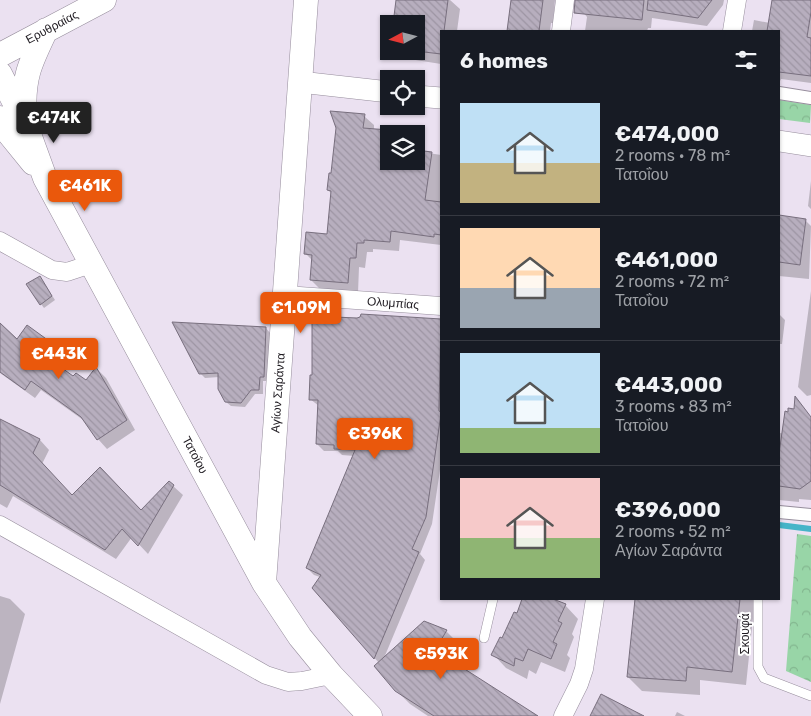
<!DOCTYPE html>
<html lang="en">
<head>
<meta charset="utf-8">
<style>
	:root { --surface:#171b24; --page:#20242c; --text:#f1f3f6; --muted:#9ea1a6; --line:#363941; --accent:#ea580c }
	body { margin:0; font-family:Rubik,sans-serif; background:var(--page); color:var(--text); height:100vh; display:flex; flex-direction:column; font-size:19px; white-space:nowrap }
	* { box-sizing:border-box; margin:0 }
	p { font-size:16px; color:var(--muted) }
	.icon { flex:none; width:28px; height:28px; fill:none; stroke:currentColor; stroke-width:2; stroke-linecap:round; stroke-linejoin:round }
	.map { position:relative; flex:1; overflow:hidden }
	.side { position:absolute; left:440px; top:30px; width:340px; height:570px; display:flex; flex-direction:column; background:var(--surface); border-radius:0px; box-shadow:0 1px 4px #0004 }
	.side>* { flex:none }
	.needle { width:32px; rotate:263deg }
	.fabs { position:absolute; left:380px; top:15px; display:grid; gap:10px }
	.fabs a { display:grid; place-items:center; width:45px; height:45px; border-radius:0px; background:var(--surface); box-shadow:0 1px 4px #0004; font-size:25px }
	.price { position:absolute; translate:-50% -42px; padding:0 11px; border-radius:5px; background:var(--accent); color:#fff; font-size:16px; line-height:32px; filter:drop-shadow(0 1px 2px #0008) }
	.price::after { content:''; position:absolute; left:50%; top:30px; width:15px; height:11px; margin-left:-8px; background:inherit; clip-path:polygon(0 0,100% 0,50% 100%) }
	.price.on { background:#222; color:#fff }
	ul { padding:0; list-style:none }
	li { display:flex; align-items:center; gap:15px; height:125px; padding:0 20px }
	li+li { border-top:1px solid var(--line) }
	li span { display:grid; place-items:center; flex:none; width:140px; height:100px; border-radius:0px; color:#555 }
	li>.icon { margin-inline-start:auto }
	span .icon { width:60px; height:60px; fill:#fffc; stroke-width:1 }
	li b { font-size:21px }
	h2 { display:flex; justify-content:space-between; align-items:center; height:60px; padding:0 20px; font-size:21px }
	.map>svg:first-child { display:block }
</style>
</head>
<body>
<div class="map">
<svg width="811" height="716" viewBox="0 0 811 716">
	<defs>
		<pattern id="park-crowns" width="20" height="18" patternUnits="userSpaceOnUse" patternTransform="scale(1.25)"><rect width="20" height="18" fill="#98d5a7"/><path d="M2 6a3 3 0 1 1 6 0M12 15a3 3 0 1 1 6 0" fill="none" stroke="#83b68f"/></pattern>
		<pattern id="building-back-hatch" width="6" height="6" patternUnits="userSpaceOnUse" patternTransform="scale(1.25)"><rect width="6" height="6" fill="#b7aebe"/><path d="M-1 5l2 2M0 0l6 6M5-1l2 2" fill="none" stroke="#9d95a3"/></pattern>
	</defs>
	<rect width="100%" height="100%" fill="#ebe1f1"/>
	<path fill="url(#park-crowns)" d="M779,100L811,105L810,123L779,119Z
		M797,534L811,536V682L786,671Z"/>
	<path fill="#0003" d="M398,0H450L460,9L457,31H441V64L403,58L396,51H416V24Z
		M512,0H555L553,23H551L550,31H508Z
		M584,0H724L723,5L707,26L652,18L651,28H648L647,31H585L587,17L583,12Z
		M773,0H811V83L781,79L779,83V31H752L754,20L770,23Z
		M364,116L374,125V130L388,132L390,134H389V161H416V151L441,155V245L400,240L399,251L373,249V252H367L365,268L359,267L358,293L321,290L311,280L313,261L305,253L328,235L332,194L328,190L332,174Z
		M811,181V209L808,206Z
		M779,217L805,220L811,226L809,279L779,276Z
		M40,277L55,300L44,308L41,304Z
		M811,291V395L807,396L798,387Z
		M779,314L785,320L782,344H779Z
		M362,315L441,321V463L432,524L420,554L425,560L384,658L424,623L446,631L459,644L450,661L536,716H428L410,704L396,690L379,663L313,588L320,577L314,575L307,568L354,456L342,455L338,451H324L317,444L319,406L310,399L362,318Z
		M0,324L18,341L27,327L55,347L65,357L58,367L74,378L86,382L97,369L106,378L135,430L107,449L98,439L86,422L41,390L35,398L0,373Z
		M266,328L270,333L268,381H263V394H255L245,407L231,406L226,402L219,377L205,378L200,373Z
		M811,418V500L799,499V502L779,500V433L792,434Z
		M0,419L40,440L49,450L42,464L72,497L141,511L173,486L183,495L148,554L132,537L116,559L13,496L7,508L0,504Z
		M0,596L10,599L25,614L0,704Z
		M523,599H552L565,605L578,619L572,634L574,637L567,655L570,658L565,672L541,662L536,674L529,670L527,679L506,668L493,654L517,615Z
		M636,599H755L746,685L700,680V695L642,691L628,677Z
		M677,712L685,716H675Z"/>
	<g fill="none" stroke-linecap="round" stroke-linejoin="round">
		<path stroke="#46b4c8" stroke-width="6" d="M779,525L811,529"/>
	</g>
	<path fill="url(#building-back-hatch)" stroke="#786f7e" d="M396,0H448L444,31H441V54L416,51V24H393Z
		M511,0H543L539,31H507Z
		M575,0H644L642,20L574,13Z
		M648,0H712L698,18L647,10Z
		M772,0H811V12L807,37L811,38V76L779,72V31H767Z
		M330,111L365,114L363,128L389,130L387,145L389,146V161H416V150L432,152L425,200L441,202V235L434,234V237L391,231L390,242L364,240V243H357L356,258H350L348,283L310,280L312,255L304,254L306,232L327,234L331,191L327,190L329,173H331L336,128Z
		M779,215L806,219L800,265L779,262Z
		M40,276L52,296L40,305L26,284Z
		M361,314L441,319L439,411L441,412V414L426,517L412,549L419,552L374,659L312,588L321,575L306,568L355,450L334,449V445L316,444L318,400H309L310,375H312V316L357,318L360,317Z
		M172,322L266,327L264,377H260L259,390H251L241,403L225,402L218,389V373L199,374Z
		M0,323L17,339L27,325L56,346L48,358L73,376L76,373L86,380L96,367L127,420L97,440L81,417L31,381L25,390L0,372Z
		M795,396L811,417V481L800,489L779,486V454L785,411L788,412V408L794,409Z
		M0,419L40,439L33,453L72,495L100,467L141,510L169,481L174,485L138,546L122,529L105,550L0,485Z
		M522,599H553L566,604L558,621L562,623L553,642L557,644L551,659L528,649L523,661L515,658L514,666L491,655L500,637L502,638L514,612L517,613Z
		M635,599H740L732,672L687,667L686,681L627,677Z
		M424,621L447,630L435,650L538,716H434L395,691L374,666Z
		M601,694L644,716H590Z"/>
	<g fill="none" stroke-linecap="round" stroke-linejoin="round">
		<g stroke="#968d9c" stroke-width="10">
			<path id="service" d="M758,599V667L764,678L811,696
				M484,638L493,599"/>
		</g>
		<g stroke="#968d9c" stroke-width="14">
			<path id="pedestrian" d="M779,93L811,98
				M779,512L811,515"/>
		</g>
		<g stroke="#968d9c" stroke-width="19">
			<path id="minor" d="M561,31L565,0
				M732,31L737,0
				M0,241L52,270L67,272L91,264
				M285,295L441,306
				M0,525L266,675L288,682L302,681L331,675
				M563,716L579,684L584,669L595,599"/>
		</g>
		<g stroke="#968d9c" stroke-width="22">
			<path id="tertiary" d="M300,82L389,92
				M416,96L441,98
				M779,141L811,146"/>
		</g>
		<g stroke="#968d9c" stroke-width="25">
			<path id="secondary" d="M0,55L104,0
				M0,74L25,123L45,178L264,583L300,637L331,675L370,716
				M25,116C22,79 30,63 46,30
				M0,118L7,131L33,163
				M264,583L306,0"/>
		</g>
		<use href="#service" stroke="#fff" stroke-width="9"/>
		<use href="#pedestrian" stroke="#fff" stroke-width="12"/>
		<use href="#minor" stroke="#fff" stroke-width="18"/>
		<use href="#tertiary" stroke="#fff" stroke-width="21"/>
		<use href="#secondary" stroke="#fff" stroke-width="24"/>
	</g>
	<g text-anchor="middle" stroke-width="4" stroke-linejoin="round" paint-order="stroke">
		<g font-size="12" fill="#1f1b21" stroke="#fff">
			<text transform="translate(52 27) rotate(-28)" y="4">Ερυθραίας</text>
			<text transform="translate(393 303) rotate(4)" y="4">Ολυμπίας</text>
			<text transform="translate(278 393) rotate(-86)" y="4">Αγίων Σαράντα</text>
			<text transform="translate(195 455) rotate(62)" y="4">Τατοΐου</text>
			<text transform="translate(745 634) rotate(-90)" y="4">Σκουφά</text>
		</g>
	</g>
</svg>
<div class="fabs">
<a><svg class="needle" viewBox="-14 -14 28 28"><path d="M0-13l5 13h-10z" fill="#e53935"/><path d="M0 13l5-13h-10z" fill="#9ea1a6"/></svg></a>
<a><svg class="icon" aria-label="locate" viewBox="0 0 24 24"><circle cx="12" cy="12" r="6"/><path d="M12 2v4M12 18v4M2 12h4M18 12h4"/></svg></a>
<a><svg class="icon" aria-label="layers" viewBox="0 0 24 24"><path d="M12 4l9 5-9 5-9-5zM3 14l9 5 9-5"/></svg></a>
</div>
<b class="price on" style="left:54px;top:144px">€474K</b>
<b class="price" style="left:85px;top:212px">€461K</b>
<b class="price" style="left:301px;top:334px">€1.09M</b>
<b class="price" style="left:59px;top:380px">€443K</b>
<b class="price" style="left:375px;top:460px">€396K</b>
<b class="price" style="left:441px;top:680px">€593K</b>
<section class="side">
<h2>6 homes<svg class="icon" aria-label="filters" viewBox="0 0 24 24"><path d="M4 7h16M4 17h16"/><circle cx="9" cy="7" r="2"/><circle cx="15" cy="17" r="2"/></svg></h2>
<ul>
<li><span style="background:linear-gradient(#bfe0f5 60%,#c2b280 0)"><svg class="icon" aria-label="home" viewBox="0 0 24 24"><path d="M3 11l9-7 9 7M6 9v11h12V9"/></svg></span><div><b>€474,000</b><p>2 rooms · 78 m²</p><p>Τατοΐου</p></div></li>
<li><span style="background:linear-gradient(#ffd9b3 60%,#9aa5b1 0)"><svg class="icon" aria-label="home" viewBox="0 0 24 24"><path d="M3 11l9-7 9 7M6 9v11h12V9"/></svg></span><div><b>€461,000</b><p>2 rooms · 72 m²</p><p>Τατοΐου</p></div></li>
<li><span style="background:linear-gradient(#bfe0f5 75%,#8fb573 0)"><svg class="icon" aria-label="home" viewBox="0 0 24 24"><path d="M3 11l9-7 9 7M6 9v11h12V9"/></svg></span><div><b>€443,000</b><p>3 rooms · 83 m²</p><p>Τατοΐου</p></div></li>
<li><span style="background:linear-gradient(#f6c9c9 60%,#8fb573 0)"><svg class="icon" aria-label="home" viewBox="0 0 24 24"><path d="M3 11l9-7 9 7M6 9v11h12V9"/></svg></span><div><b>€396,000</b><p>2 rooms · 52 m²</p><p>Αγίων Σαράντα</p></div></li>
</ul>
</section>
</div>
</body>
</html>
